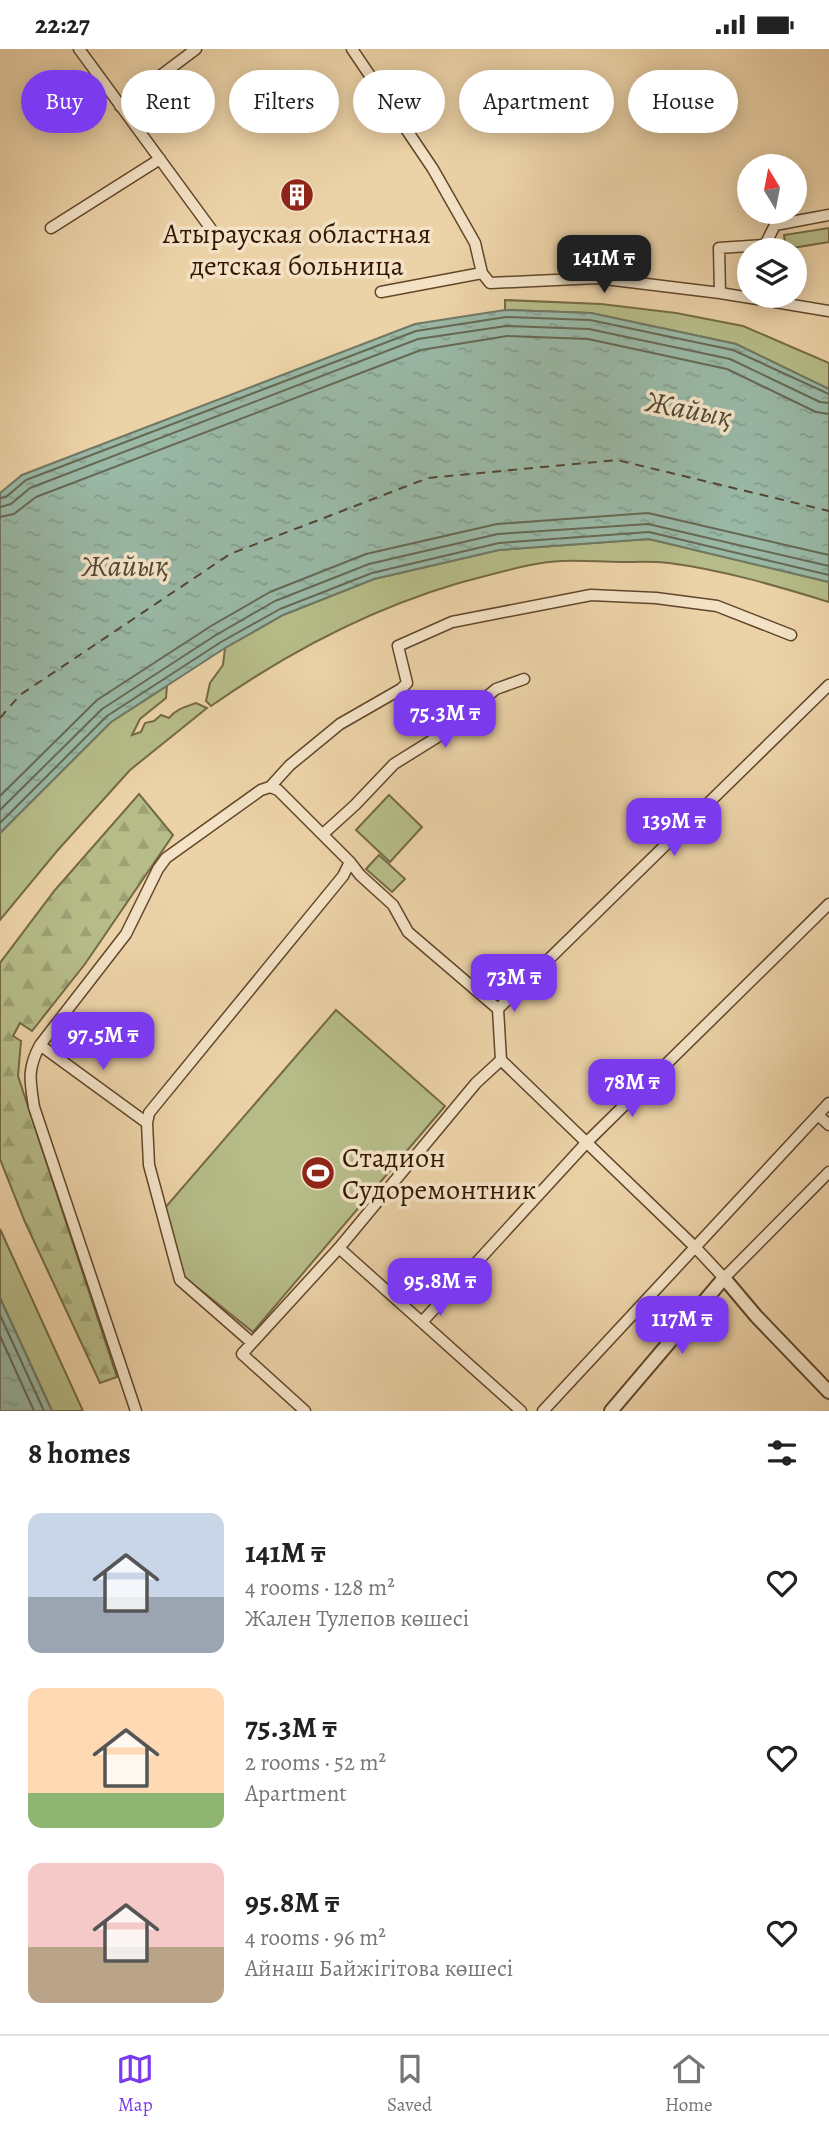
<!DOCTYPE html>
<html lang="en">
<head>
<meta charset="utf-8">
<style>
	:root { --surface:#fff; --page:#f6f6f6; --text:#222; --muted:#767676; --line:#e0e0e0; --accent:#7c3aed }
	body { margin:0; font-family:Alegreya,serif; background:var(--page); color:var(--text); height:100vh; display:flex; flex-direction:column; font-size:26px; white-space:nowrap }
	* { box-sizing:border-box; margin:0 }
	p { font-size:23px; color:var(--muted) }
	.icon { flex:none; width:38px; height:38px; fill:none; stroke:currentColor; stroke-width:2; stroke-linecap:round; stroke-linejoin:round }
	.map { position:relative; height:1362px; overflow:hidden }
	.panel { display:flex; flex-direction:column; background:var(--surface); flex:1 }
	.panel>* { flex:none }
	.hud { position:absolute; left:21px; top:21px; width:788px; height:63px; display:flex; gap:14px }
	.needle { width:46px; rotate:350deg }
	.tools { position:absolute; left:737px; top:105px; display:grid; gap:14px }
	.tools a { display:grid; place-items:center; width:70px; height:70px; border-radius:50%; background:var(--surface); box-shadow:0 4px 18px #0003; font-size:35px }
	.price { position:absolute; translate:-50% -60px; padding:0 16px; border-radius:14px; background:var(--accent); color:#fff; font-size:23px; line-height:46px; filter:drop-shadow(0 2px 4px #0008) }
	.price::after { content:''; position:absolute; left:50%; top:42px; width:21px; height:16px; margin-left:-10px; background:inherit; clip-path:polygon(0 0,100% 0,50% 100%) }
	.price.selected { background:#222; color:#fff }
	ul { padding:0; list-style:none }
	li { display:flex; align-items:center; gap:21px; height:175px; padding:0 28px }
	li span { display:grid; place-items:center; flex:none; width:196px; height:140px; border-radius:14px; color:#555 }
	li>.icon { margin-inline-start:auto }
	span .icon { width:84px; height:84px; fill:#fffc; stroke-width:1 }
	li b { font-size:30px }
	h2 { display:flex; justify-content:space-between; align-items:center; height:84px; padding:0 28px; font-size:30px }
	.tag { padding:0 24px; border-radius:32px; background:var(--surface); box-shadow:0 4px 18px #0003; font-size:24px; line-height:63px }
	.tag.selected { background:var(--accent); color:#fff }
	.status { display:flex; justify-content:space-between; align-items:center; height:49px; padding:0 35px; background:var(--surface); direction:ltr }
	.status svg { height:19px; fill:currentColor }
	.tabs { display:flex; justify-content:space-around; align-items:center; height:98px; border-top:2px solid var(--line); background:var(--surface); font-size:19px; color:var(--muted) }
	.tabs a { display:grid; justify-items:center; gap:4px }
	.tabs .selected { color:var(--accent) }
	.map>svg:first-child { display:block }
</style>
</head>
<body>
<div class="status"><b>22:27</b><svg viewBox="0 0 49 12"><path d="M0 12V9h3v3zM5 12V6h3v6zM10 12V3h3v9zM15 12V0h3v12zM26 1h20v11H26zM47 4h2v5h-2z"/></svg></div>
<div class="map">
<svg width="829" height="1362" viewBox="0 0 829 1362">
	<defs>
		<pattern id="forest-firs" width="22" height="20" patternUnits="userSpaceOnUse" patternTransform="scale(1.75)"><rect width="22" height="20" fill="#b6bc88"/><path d="M5 1l3.5 6h-7zM16 11l3.5 6h-7z" fill="#9da174"/></pattern>
		<pattern id="water-ripples" width="26" height="14" patternUnits="userSpaceOnUse" patternTransform="scale(1.75)"><rect width="26" height="14" fill="#99b8a6"/><path d="M2 4q2-2 4 0t4 0M15 11q2-2 4 0t4 0" fill="none" stroke="#849d8d"/></pattern>
	</defs>
	<rect width="100%" height="100%" fill="#ecd2a7"/>
	<filter id="stains"><feTurbulence type="fractalNoise" baseFrequency=".00286" numOctaves="4"/><feColorMatrix values="0 0 0 0 .2 0 0 0 0 .09 0 0 0 0 .02 0 0 0 .5 -.17"/></filter>
	<radialGradient id="worn" r=".72"><stop offset=".6" stop-color="#630" stop-opacity="0"/><stop offset="1" stop-color="#630" stop-opacity=".3"/></radialGradient>
	<path fill="#b6bc88" stroke="#746a44" stroke-width="2" d="M829,179V193L786,200L784,186Z
		M505,251L601,255L676,264L743,277L829,314V340L736,295L591,264L505,261Z
		M649,490L829,533V553C777,537 723,521 669,514C653,512 636,513 621,513C601,513 581,511 562,512C537,513 513,520 489,526C390,550 294,599 211,657L206,652L210,634L223,616L225,599L283,566L374,530L499,501Z
		M167,637L166,649L140,670L132,686L141,683L145,674L154,672L161,666L169,669C176,660 185,658 196,654L207,659L130,721L57,802L0,871V784L111,673Z
		M389,746L422,778L390,813L356,781Z
		M379,806L405,830L392,843L366,820Z
		M336,961L445,1057L253,1283L183,1227L164,1160Z
		M0,1180L83,1362H52L0,1249Z"/>
	<path fill="url(#forest-firs)" stroke="#746a44" stroke-width="2" d="M139,745L173,786L85,915L32,982L20,974L13,987L21,992L18,1027L117,1328L100,1334L25,1173L0,1110V914L55,841Z"/>
	<path fill="url(#water-ripples)" stroke="#707864" stroke-width="2" d="M505,261L591,264L736,295L829,340V533L649,490L499,501L374,530L283,566L225,599L111,673L0,784V444L22,426L415,275Z
		M0,1249L52,1362H0Z"/>
	<g fill="none" stroke-linecap="round" stroke-linejoin="round">
		<path stroke="#666853" stroke-width="2" d="M0,449L6,448L26,431L416,282L506,268L590,271L733,301L829,345
			M0,458L11,455L30,439L418,290L506,277L589,280L730,310L820,353L829,354
			M0,468L14,465L36,448L421,301L507,287L588,290L727,320L816,363L829,365
			M0,747L97,651L211,577L270,543L366,505L497,475L648,464L829,506
			M0,761L102,660L216,586L275,552L369,515L498,485L648,475L829,517
			M0,774L107,667L221,593L280,560L372,524L499,494L649,483L829,526
			M0,1266L44,1362
			M0,1287L34,1362"/>
		<path stroke="#524732" stroke-width="2" stroke-dasharray="9 7" stroke-linecap="butt" d="M0,669L20,646L230,505L428,429L617,411L829,462"/>
		<g stroke="#61462a" stroke-width="13">
			<path id="minor" d="M79,0L214,184
				M352,0L433,120L475,194L482,224
				M120,57L196,0
				M51,179L160,110
				M381,243L482,224L490,234L597,229L720,244L829,262
				M720,244L719,199L765,196L775,176L829,166
				M270,738L278,741L350,813L360,826L393,856L408,883L498,960L501,1011L695,1198L724,1229L829,1123
				M270,738L290,716L340,675L401,640L407,634L398,597L452,573L591,546L656,549L717,557L791,586
				M323,785L355,756L394,715L439,687L496,640L524,630
				M498,960L829,636
				M40,996L147,1074
				M818,1066L829,1076
				M339,1199L521,1362
				M422,1273L587,1093L829,855
				M251,1293L180,1231L149,1116L147,1074L149,1064L343,827L350,813
				M136,1362L34,1058C30,1032 27,1020 40,996L126,885L158,820L166,809L261,741L270,738
				M305,1362L242,1305L339,1199L476,1034L501,1011
				M543,1362L829,1054"/>
		</g>
		<g stroke="#61462a" stroke-width="16">
			<path id="tertiary" d="M611,1362L724,1229L756,1267L829,1343"/>
		</g>
		<use href="#minor" stroke="#f3e2c6" stroke-width="10"/>
		<use href="#tertiary" stroke="#f3e2c6" stroke-width="12"/>
	</g>
	<defs>
		<g id="building-disc" transform="scale(1.75)"><circle r="9.5" fill="#8f2418" stroke="#f3e2c6"/><path d="M-4-6H4V6H1V3H-1V6H-4ZM-2.5-4.3h1.7v1.8h-1.7ZM.8-4.3h1.7v1.8H.8ZM-2.5-1h1.7V.8h-1.7ZM.8-1h1.7V.8H.8Z" fill="#fff"/></g>
		<g id="stadium-disc" transform="scale(1.75)"><circle r="9.5" fill="#8f2418" stroke="#f3e2c6"/><path d="M0-5a6.5 5 0 1 0 0 10a6.5 5 0 1 0 0-10ZM-3.5-1.8h7v3.6h-7Z" fill="#fff"/></g>
	</defs>
	<g fill-rule="evenodd">
		<use href="#building-disc" x="297" y="146"/>
		<use href="#stadium-disc" x="318" y="1124"/>
	</g>
	<g text-anchor="middle" stroke-width="7" stroke-linejoin="round" paint-order="stroke">
		<g font-size="28" fill="#331700" stroke="#f3e2c6">
			<text x="297" y="194">Атырауская областная<tspan x="297" dy="32">детская больница</tspan></text>
			<text x="342" y="1118" text-anchor="start">Стадион<tspan x="342" dy="32">Судоремонтник</tspan></text>
		</g>
		<g font-size="30" font-style="italic" fill="#524732" stroke="#f3e2c6">
			<text transform="translate(689 360) rotate(11)" y="10">Жайық</text>
			<text x="125" y="527">Жайық</text>
		</g>
	</g>
	<rect width="100%" height="100%" filter="url(#stains)"/>
	<rect width="100%" height="100%" fill="url(#worn)"/>
</svg>
<div class="tools">
<a><svg class="needle" viewBox="-14 -14 28 28"><path d="M0-13l5 13h-10z" fill="#e53935"/><path d="M0 13l5-13h-10z" fill="#767676"/></svg></a>
<a><svg class="icon" aria-label="layers" viewBox="0 0 24 24"><path d="M12 4l9 5-9 5-9-5zM3 14l9 5 9-5"/></svg></a>
</div>
<b class="price selected" style="left:604px;top:246px">141M ₸</b>
<b class="price" style="left:445px;top:701px">75.3M ₸</b>
<b class="price" style="left:674px;top:809px">139M ₸</b>
<b class="price" style="left:514px;top:965px">73M ₸</b>
<b class="price" style="left:103px;top:1023px">97.5M ₸</b>
<b class="price" style="left:632px;top:1070px">78M ₸</b>
<b class="price" style="left:440px;top:1269px">95.8M ₸</b>
<b class="price" style="left:682px;top:1307px">117M ₸</b>
<div class="hud">
<a class="tag selected">Buy</a>
<a class="tag">Rent</a>
<a class="tag">Filters</a>
<a class="tag">New</a>
<a class="tag">Apartment</a>
<a class="tag">House</a>
</div>
</div>
<section class="panel">
<h2>8 homes<svg class="icon" aria-label="filters" viewBox="0 0 24 24"><path d="M4 7h16M4 17h16"/><circle cx="9" cy="7" r="2"/><circle cx="15" cy="17" r="2"/></svg></h2>
<ul>
<li><span style="background:linear-gradient(#c9d6e8 60%,#9aa5b1 0)"><svg class="icon" aria-label="home" viewBox="0 0 24 24"><path d="M3 11l9-7 9 7M6 9v11h12V9"/></svg></span><div><b>141M ₸</b><p>4 rooms · 128 m²</p><p>Жален Тулепов көшесі</p></div><svg class="icon" aria-label="heart" viewBox="0 0 24 24"><path d="M12 20l-8-8c-3-5 5-10 8-4 3-6 11-1 8 4z"/></svg></li>
<li><span style="background:linear-gradient(#ffd9b3 75%,#8fb573 0)"><svg class="icon" aria-label="home" viewBox="0 0 24 24"><path d="M3 11l9-7 9 7M6 9v11h12V9"/></svg></span><div><b>75.3M ₸</b><p>2 rooms · 52 m²</p><p>Apartment</p></div><svg class="icon" aria-label="heart" viewBox="0 0 24 24"><path d="M12 20l-8-8c-3-5 5-10 8-4 3-6 11-1 8 4z"/></svg></li>
<li><span style="background:linear-gradient(#f6c9c9 60%,#b9a48a 0)"><svg class="icon" aria-label="home" viewBox="0 0 24 24"><path d="M3 11l9-7 9 7M6 9v11h12V9"/></svg></span><div><b>95.8M ₸</b><p>4 rooms · 96 m²</p><p>Айнаш Байжігітова көшесі</p></div><svg class="icon" aria-label="heart" viewBox="0 0 24 24"><path d="M12 20l-8-8c-3-5 5-10 8-4 3-6 11-1 8 4z"/></svg></li>
</ul>
</section>
<nav class="tabs">
<a class="selected"><svg class="icon" aria-label="map" viewBox="0 0 24 24"><path d="M3 6l6-2 6 2 6-2v14l-6 2-6-2-6 2zM9 4v14M15 6v14"/></svg>Map</a>
<a><svg class="icon" aria-label="saved" viewBox="0 0 24 24"><path d="M7 4h10v16l-5-4-5 4z"/></svg>Saved</a>
<a><svg class="icon" aria-label="home" viewBox="0 0 24 24"><path d="M3 11l9-7 9 7M6 9v11h12V9"/></svg>Home</a>
</nav>
</body>
</html>
